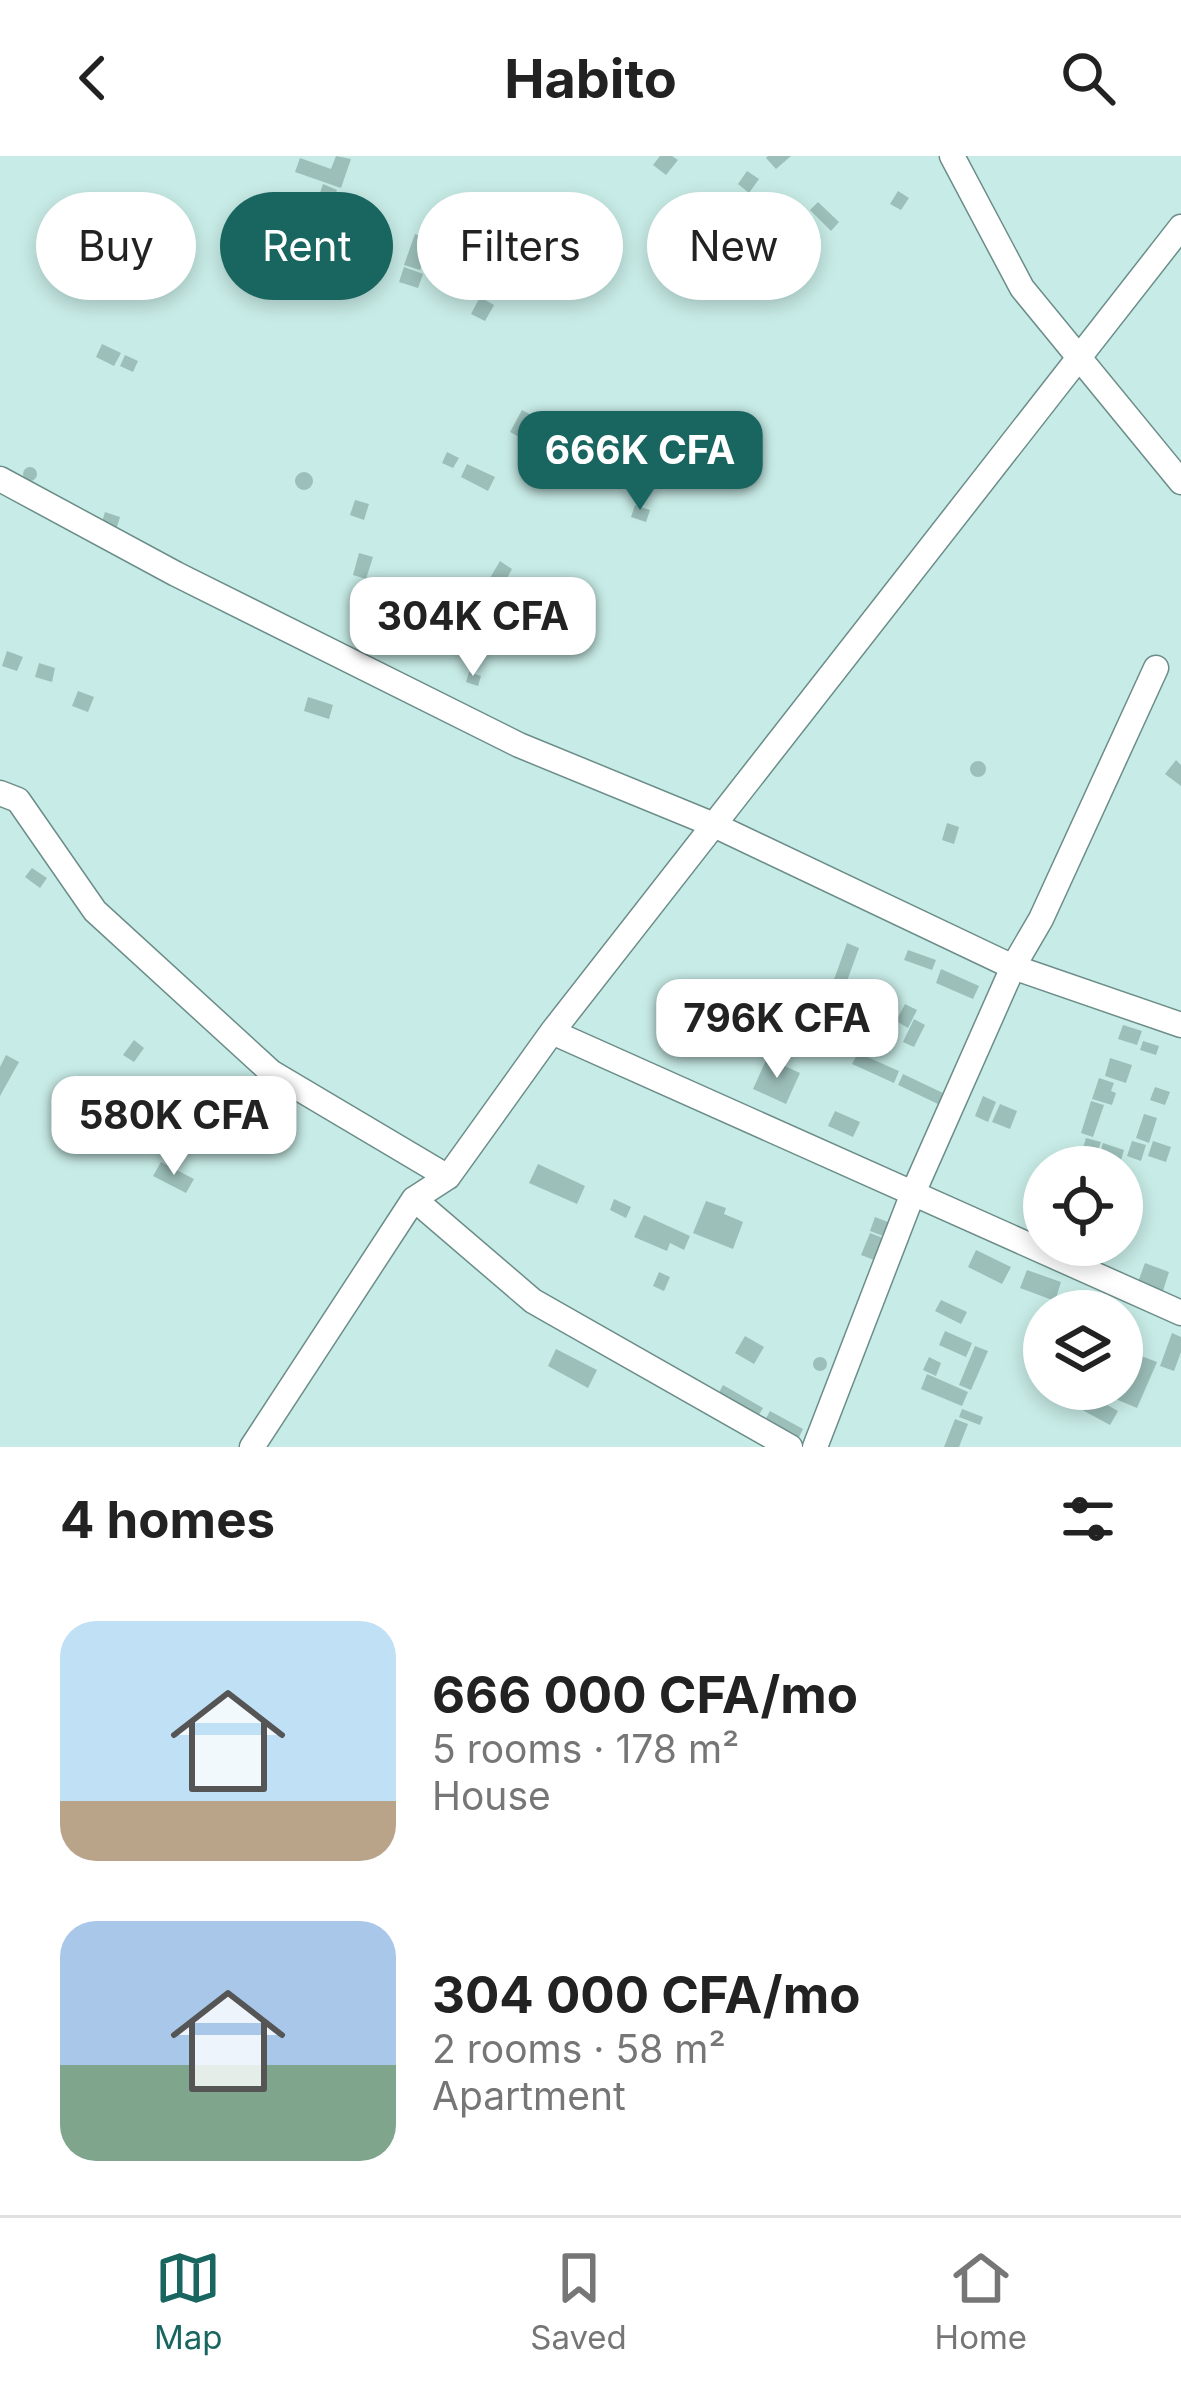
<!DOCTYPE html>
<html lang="en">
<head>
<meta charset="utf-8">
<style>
	:root { --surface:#fff; --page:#f2f2f2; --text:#222; --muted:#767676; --line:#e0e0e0; --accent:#19655f }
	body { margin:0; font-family:Inter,sans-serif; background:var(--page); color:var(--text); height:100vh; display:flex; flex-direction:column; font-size:45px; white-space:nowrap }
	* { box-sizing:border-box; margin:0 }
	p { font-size:39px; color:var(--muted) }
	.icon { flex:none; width:66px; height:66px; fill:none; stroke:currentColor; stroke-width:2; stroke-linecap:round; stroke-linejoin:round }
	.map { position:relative; height:1291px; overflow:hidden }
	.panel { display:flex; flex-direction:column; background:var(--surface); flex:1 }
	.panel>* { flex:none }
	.banner { position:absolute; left:36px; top:36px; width:1110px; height:108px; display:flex; gap:24px }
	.controls { position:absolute; left:1023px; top:990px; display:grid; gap:24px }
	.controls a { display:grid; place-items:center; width:120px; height:120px; border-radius:50%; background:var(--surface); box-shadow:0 6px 18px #0003; font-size:60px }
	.price { position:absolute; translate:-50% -102px; padding:0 27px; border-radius:24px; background:#fff; color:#222; font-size:39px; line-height:78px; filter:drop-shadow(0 3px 6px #0008) }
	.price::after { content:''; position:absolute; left:50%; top:72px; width:36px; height:27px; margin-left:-18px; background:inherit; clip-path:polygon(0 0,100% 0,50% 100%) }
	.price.selected { background:var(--accent); color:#fff }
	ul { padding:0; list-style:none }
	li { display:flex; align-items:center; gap:36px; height:300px; padding:0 60px }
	li span { display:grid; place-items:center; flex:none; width:336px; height:240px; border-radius:36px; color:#555 }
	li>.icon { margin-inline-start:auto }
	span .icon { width:144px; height:144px; fill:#fffc; stroke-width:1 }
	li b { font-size:51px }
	h2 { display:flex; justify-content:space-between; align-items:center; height:144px; padding:0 60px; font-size:51px }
	.tag { padding:0 42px; border-radius:54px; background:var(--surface); box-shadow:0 6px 18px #0003; font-size:42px; line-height:108px }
	.tag.selected { background:var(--accent); color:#fff }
	header { display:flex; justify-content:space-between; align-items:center; height:156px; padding:0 60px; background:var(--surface); font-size:54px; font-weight:700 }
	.tab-bar { display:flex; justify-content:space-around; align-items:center; height:168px; border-top:3px solid var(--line); background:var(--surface); font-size:33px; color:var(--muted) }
	.tab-bar a { display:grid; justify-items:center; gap:6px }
	.tab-bar .selected { color:var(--accent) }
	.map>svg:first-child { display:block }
</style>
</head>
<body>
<header><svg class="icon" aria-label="back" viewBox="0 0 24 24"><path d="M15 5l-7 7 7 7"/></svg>Habito<svg class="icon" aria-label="search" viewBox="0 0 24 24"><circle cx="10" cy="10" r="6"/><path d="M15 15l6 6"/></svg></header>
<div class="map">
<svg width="1181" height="1291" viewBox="0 0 1181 1291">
	<rect width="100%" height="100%" fill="#c7ebe6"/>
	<path fill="#9cbfba" d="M336,0L351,3L341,32L295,16L300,2L331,13Z
		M660,0H672L678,4L666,19L653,9Z
		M768,0H791L776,13L766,2Z
		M747,15L759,23L749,37L738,28Z
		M323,28L337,34L328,60L314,55Z
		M898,35L909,42L901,54L890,48Z
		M818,46L839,66L831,75L810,54Z
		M342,47L369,56L365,70L349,65L344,79L332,75Z
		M751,55L761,62L752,75L742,68Z
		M691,68L728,91L721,101L684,78Z
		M495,77L506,82L499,99L488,94Z
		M415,78L431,83L420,114L404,109Z
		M328,87L356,96L351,112L323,102Z
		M290,104L306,110L297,137L281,131Z
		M404,111L423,118L418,132L399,126Z
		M461,123L466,137L455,141L450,126Z
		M480,141L494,149L485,165L471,158Z
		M102,188L121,197L114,210L96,201Z
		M125,199L138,205L133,216L120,210Z
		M522,254L535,261L523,283L510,276Z
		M447,296L459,302L453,312L442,307Z
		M467,308L495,321L488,335L461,321Z
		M23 318a7 7 0 1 1 14 0a7 7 0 1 1-14 0Z
		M295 325a9 9 0 1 1 18 0a9 9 0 1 1-18 0Z
		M355,344L369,348L364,364L350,359Z
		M635,349L650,354L646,366L631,361Z
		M105,356L120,361L116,374L101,369Z
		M359,397L373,401L366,423L353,419Z
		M500,405L512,413L503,430L490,422Z
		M481,432L491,438L482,454L472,448Z
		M363,476L380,485L373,498L356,489Z
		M7,495L23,501L17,515L2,510Z
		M39,507L55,512L52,526L35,521Z
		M469,516L481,520L478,530L466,526Z
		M78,535L94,541L88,556L72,550Z
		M308,541L333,549L329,563L304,555Z
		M1176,604L1181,609V630L1165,618Z
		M970 613a8 8 0 1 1 16 0a8 8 0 1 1-16 0Z
		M947,667L959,671L954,688L942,684Z
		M32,712L47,722L40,732L25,721Z
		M847,787L859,792L843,836L831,832Z
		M908,794L936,804L932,814L904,804Z
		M941,813L979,830L973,843L936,827Z
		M744,834L788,854L782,868L769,862L764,873L747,865L752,854L738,847Z
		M801,847L816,854L811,866L795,860Z
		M905,848L917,854L908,872L896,865Z
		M914,863L925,869L914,891L903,886Z
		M1123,869L1142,875L1137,889L1118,883Z
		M134,884L144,892L134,906L123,899Z
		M1143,885L1159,890L1156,899L1140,894Z
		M858,897L899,915L894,927L852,908Z
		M6,899L19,906L0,940V911Z
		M767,902L800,917L786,948L753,933Z
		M1110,902L1132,909L1126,927L1105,920Z
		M903,918L943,937L938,948L898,929Z
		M1099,922L1114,927L1111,935L1116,937L1112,949L1092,943Z
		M1155,931L1170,936L1165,949L1150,944Z
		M983,940L996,946L988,966L975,960Z
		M1091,945L1104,949L1093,981L1081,977Z
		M1000,948L1017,955L1010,973L992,966Z
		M835,955L860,966L853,981L828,970Z
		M1144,958L1157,962L1149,987L1136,982Z
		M1086,982L1101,986L1095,1003L1081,998Z
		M1132,985L1146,989L1141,1005L1127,1000Z
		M1153,985L1171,991L1166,1006L1148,1000Z
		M1103,987L1124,994L1119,1011L1097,1005Z
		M161,1006L194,1023L186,1037L153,1020Z
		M538,1008L585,1030L577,1048L529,1027Z
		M614,1043L631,1051L626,1062L610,1054Z
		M706,1045L726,1052L724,1058L743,1066L733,1093L693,1077Z
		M644,1059L690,1080L684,1094L670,1087L667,1095L634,1081Z
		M875,1061L888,1066L883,1080L870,1075Z
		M870,1077L883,1082L874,1104L861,1099Z
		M1081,1089L1100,1090L1096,1104L1078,1098Z
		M976,1094L1011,1111L1002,1128L968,1111Z
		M1145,1107L1169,1116L1163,1135L1138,1126Z
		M1027,1114L1061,1126L1055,1145L1020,1132Z
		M659,1116L670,1121L664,1135L653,1130Z
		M941,1144L967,1156L961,1168L935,1155Z
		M945,1175L972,1187L966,1201L939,1189Z
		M1172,1177L1181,1181V1196L1174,1215L1160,1210Z
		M745,1180L764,1191L754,1208L735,1197Z
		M975,1190L988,1195L971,1234L959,1229Z
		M556,1193L597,1214L588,1232L548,1210Z
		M1136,1198L1157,1206L1137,1252L1092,1233H1122V1226L1124,1227Z
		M813 1208a7 7 0 1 1 14 0a7 7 0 1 1-14 0Z
		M929,1201L941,1207L936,1220L923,1214Z
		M927,1218L968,1236L962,1250L921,1233Z
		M723,1229L763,1252L756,1264L716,1242Z
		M1070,1233H1078L1118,1255L1110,1269L1064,1244Z
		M962,1253L983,1261L980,1269L959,1261Z
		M770,1255L803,1273L796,1287L763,1268Z
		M955,1263L968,1268L959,1291H944Z"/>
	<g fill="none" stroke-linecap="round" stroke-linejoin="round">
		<g stroke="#6c8d89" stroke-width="27">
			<path id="street" d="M952,0L1022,132L1181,326
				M0,323L176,418L519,589L714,669L1013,811L1181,869
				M0,637L18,644L95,755L271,916L448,1021
				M552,876L1181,1157
				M414,1043L533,1145L790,1291
				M252,1291L414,1043L448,1021L552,876L1181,71
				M815,1291L913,1037L1013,811L1041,763L1156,512"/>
		</g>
		<use href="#street" stroke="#fff" stroke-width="24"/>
	</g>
</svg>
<div class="controls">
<a><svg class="icon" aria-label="locate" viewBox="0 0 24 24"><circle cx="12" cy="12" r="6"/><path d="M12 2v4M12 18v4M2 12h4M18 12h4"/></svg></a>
<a><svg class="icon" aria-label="layers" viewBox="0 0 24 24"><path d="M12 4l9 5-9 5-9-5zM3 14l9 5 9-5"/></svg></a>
</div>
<b class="price selected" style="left:640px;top:357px">666K CFA</b>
<b class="price" style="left:473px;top:523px">304K CFA</b>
<b class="price" style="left:777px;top:925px">796K CFA</b>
<b class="price" style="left:174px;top:1022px">580K CFA</b>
<div class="banner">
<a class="tag">Buy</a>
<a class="tag selected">Rent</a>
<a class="tag">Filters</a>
<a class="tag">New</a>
</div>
</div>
<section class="panel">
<h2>4 homes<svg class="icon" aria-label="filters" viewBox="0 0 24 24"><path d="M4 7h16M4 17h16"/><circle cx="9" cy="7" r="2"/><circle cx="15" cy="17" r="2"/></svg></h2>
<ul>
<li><span style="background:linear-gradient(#bfe0f5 75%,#b9a48a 0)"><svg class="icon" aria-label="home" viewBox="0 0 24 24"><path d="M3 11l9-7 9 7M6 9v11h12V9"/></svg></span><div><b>666 000 CFA/mo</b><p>5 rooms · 178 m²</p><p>House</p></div></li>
<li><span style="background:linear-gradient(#a9c7e8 60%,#7fa58c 0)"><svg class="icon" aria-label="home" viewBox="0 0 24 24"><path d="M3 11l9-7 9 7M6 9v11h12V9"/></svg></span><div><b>304 000 CFA/mo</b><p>2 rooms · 58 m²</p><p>Apartment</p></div></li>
</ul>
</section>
<nav class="tab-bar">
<a class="selected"><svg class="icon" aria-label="map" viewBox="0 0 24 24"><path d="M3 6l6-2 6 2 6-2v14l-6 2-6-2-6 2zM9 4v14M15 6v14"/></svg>Map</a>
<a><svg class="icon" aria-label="saved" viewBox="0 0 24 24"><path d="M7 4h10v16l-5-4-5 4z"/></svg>Saved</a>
<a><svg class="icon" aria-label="home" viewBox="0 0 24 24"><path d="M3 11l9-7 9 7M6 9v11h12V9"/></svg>Home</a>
</nav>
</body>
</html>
